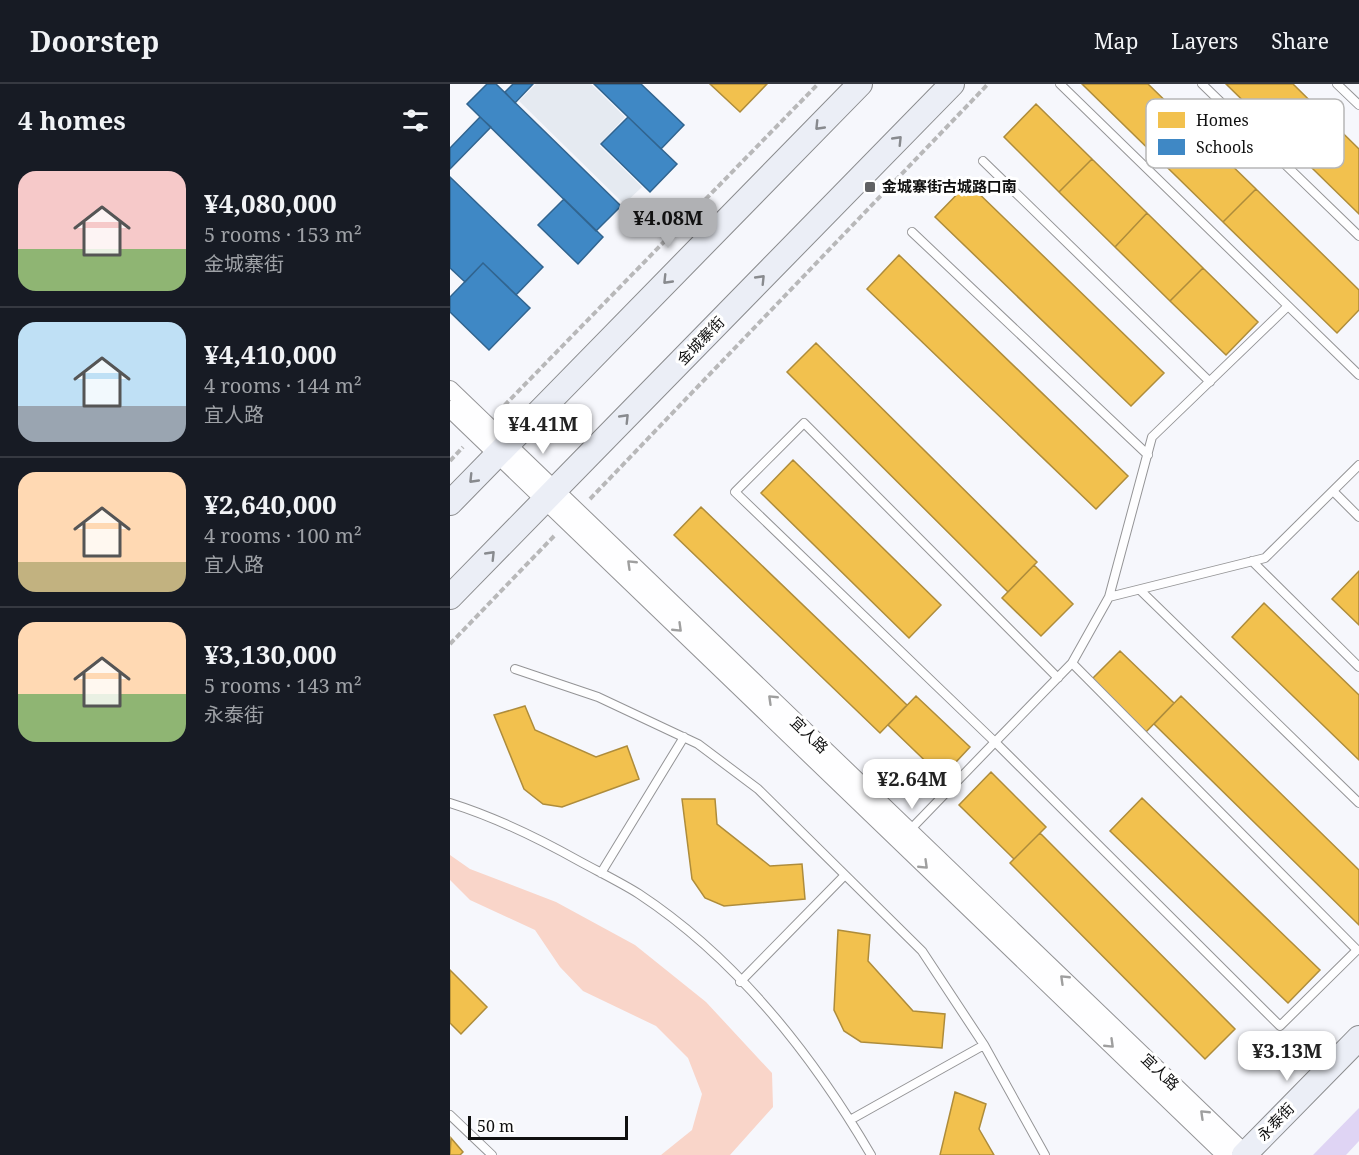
<!DOCTYPE html>
<html lang="en">
<head>
<meta charset="utf-8">
<style>
	:root { --surface:#171b24; --page:#20242c; --text:#f1f3f6; --muted:#9ea1a6; --line:#363941; --accent:#b0b1b4 }
	body { margin:0; font-family:"Noto Serif","Noto Sans SC",serif; background:var(--page); color:var(--text); height:100vh; display:flex; flex-direction:column; font-size:22px; white-space:nowrap }
	* { box-sizing:border-box; margin:0 }
	p { font-size:20px; color:var(--muted) }
	.icon { flex:none; width:33px; height:33px; fill:none; stroke:currentColor; stroke-width:2; stroke-linecap:round; stroke-linejoin:round }
	.map { position:relative; flex:1; overflow:hidden }
	.details { display:flex; flex-direction:column; background:var(--surface); width:450px }
	.details>* { flex:none }
	.scale { position:absolute; left:18px; bottom:15px; width:160px; box-sizing:border-box; padding-left:6px; border:3px solid #101010; border-top:0; font-size:16px; line-height:21px; white-space:nowrap; color:#101010; -webkit-text-stroke:4px #fff; paint-order:stroke }
	.price { position:absolute; translate:-50% -51px; padding:0 14px; border-radius:12px; background:#fff; color:#222; font-size:20px; line-height:39px; filter:drop-shadow(0 2px 3px #0008) }
	.price::after { content:''; position:absolute; left:50%; top:36px; width:18px; height:14px; margin-left:-9px; background:inherit; clip-path:polygon(0 0,100% 0,50% 100%) }
	.price.on { background:var(--accent); color:#111 }
	ul { padding:0; list-style:none }
	li { display:flex; align-items:center; gap:18px; height:150px; padding:0 18px }
	li+li { border-top:2px solid var(--line) }
	li span { display:grid; place-items:center; flex:none; width:168px; height:120px; border-radius:18px; color:#555 }
	li>.icon { margin-inline-start:auto }
	span .icon { width:72px; height:72px; fill:#fffc; stroke-width:1 }
	li b { font-size:26px }
	h2 { display:flex; justify-content:space-between; align-items:center; height:72px; padding:0 18px; font-size:26px }
	header { display:flex; align-items:center; gap:36px; box-sizing:border-box; height:84px; padding:0 30px; background:var(--surface); border-bottom:2px solid var(--line) }
	header strong { font-size:28px }
	nav { display:flex; gap:33px; margin-inline-start:auto; font-size:21px }
	main { display:flex; flex:1; min-height:0 }
	.map>svg:first-child { display:block }
</style>
</head>
<body>
<header>
<strong>Doorstep</strong>
<nav><a>Map</a><a>Layers</a><a>Share</a></nav>
</header>
<main>
<section class="details">
<h2>4 homes<svg class="icon" aria-label="filters" viewBox="0 0 24 24"><path d="M4 7h16M4 17h16"/><circle cx="9" cy="7" r="2"/><circle cx="15" cy="17" r="2"/></svg></h2>
<ul>
<li><span style="background:linear-gradient(#f6c9c9 65%,#8fb573 0)"><svg class="icon" aria-label="home" viewBox="0 0 24 24"><path d="M3 11l9-7 9 7M6 9v11h12V9"/></svg></span><div><b>¥4,080,000</b><p>5 rooms · 153 m²</p><p>金城寨街</p></div></li>
<li><span style="background:linear-gradient(#bfe0f5 70%,#9aa5b1 0)"><svg class="icon" aria-label="home" viewBox="0 0 24 24"><path d="M3 11l9-7 9 7M6 9v11h12V9"/></svg></span><div><b>¥4,410,000</b><p>4 rooms · 144 m²</p><p>宜人路</p></div></li>
<li><span style="background:linear-gradient(#ffd9b3 75%,#c2b280 0)"><svg class="icon" aria-label="home" viewBox="0 0 24 24"><path d="M3 11l9-7 9 7M6 9v11h12V9"/></svg></span><div><b>¥2,640,000</b><p>4 rooms · 100 m²</p><p>宜人路</p></div></li>
<li><span style="background:linear-gradient(#ffd9b3 60%,#8fb573 0)"><svg class="icon" aria-label="home" viewBox="0 0 24 24"><path d="M3 11l9-7 9 7M6 9v11h12V9"/></svg></span><div><b>¥3,130,000</b><p>5 rooms · 143 m²</p><p>永泰街</p></div></li>
</ul>
</section>
<div class="map">
<svg width="909" height="1071" viewBox="0 0 909 1071">
	<rect width="100%" height="100%" fill="#f6f7fc"/>
	<path fill="#dfd4f4" d="M909,1024V1057L896,1071H863Z"/>
	<path fill="#e5eaf1" d="M86,0H141L175,33L149,61L192,103L174,120L69,17Z"/>
	<path fill="#f9d5c9" d="M0,771L20,785L106,818L185,861L256,918L322,989L323,1023L280,1071H211L242,1046L252,1010L238,974L206,942L133,907L110,883L85,846L20,816L0,796Z"/>
	<path fill="#f2c14e" stroke="#ae8c3b" stroke-width="1.5" d="M260,0H317L290,28Z
		M632,0H698L806,105L773,138Z
		M776,0H843L909,65V130Z
		M586,20L642,75L609,108L554,53Z
		M642,75L697,129L665,163L609,108Z
		M518,99L714,289L681,322L485,133Z
		M806,105L909,206V226L887,249L773,138Z
		M697,129L753,184L720,217L665,163Z
		M449,171L678,392L646,425L417,205Z
		M753,184L808,238L776,271L720,217Z
		M366,259L587,478L558,508L337,288Z
		M343,376L491,521L459,554L311,409Z
		M251,423L457,621L430,649L224,451Z
		M584,481L623,520L591,552L552,514Z
		M909,487V541L882,515Z
		M814,519L909,611V676L782,553Z
		M670,567L724,619L695,649L641,596Z
		M466,612L520,663L492,693L438,641Z
		M731,612L909,786V841L704,640Z
		M75,622L85,646L146,673L177,662L189,695L112,723L93,720L74,705L44,631Z
		M541,688L596,743L564,775L509,721Z
		M692,714L870,886L838,919L660,747Z
		M232,715H265L267,740L320,782L352,780L355,815L274,822L255,814L242,795Z
		M590,749L785,945L755,975L560,779Z
		M388,846L420,851L418,877L463,927L495,930L492,964L411,958L394,947L384,926Z
		M0,886L37,923L11,950L0,939Z
		M505,1008L536,1020L529,1045L544,1071H490Z
		M1,1054L13,1068L10,1071H0Z"/>
	<path fill="#3f88c5" stroke="#31648f" stroke-width="1.5" d="M37,0H46L171,122L146,147L17,20Z
		M63,0H83L65,19L55,8Z
		M144,0H191L234,41L211,65Z
		M30,33L41,43L0,85V64Z
		M178,33L227,80L200,108L151,60Z
		M0,93L93,183L66,211L33,179L15,198L0,184Z
		M114,115L153,153L128,180L88,141Z
		M33,179L80,224L39,266L0,228V213Z"/>
	<g fill="none" stroke-linecap="round" stroke-linejoin="round">
		<g stroke="#949496" stroke-width="10">
			<path id="service" d="M610,0L909,291
				M752,0L909,152
				M887,0L909,21
				M533,77L760,298
				M462,148L698,371
				M838,222L702,353L659,513L815,474L909,381
				M883,407L909,433
				M802,477L909,583
				M690,506L909,719
				M65,585L148,613L248,660L308,705L472,867L534,961L595,1071
				M608,594L354,339L285,408L545,658L622,579L659,513
				M0,719C45,733 88,754 129,777C149,788 170,798 189,810C286,874 363,972 421,1071
				M459,747L545,658L830,942L907,866L622,579
				M151,789L234,653
				M290,898L395,791
				M0,1031L42,1071
				M400,1036L534,961"/>
		</g>
		<g stroke="#949496" stroke-width="18">
			<path id="minor" d="M0,305L797,1071
				M0,325L775,1071"/>
		</g>
		<g stroke="#8a8b8d" stroke-width="26">
			<path id="secondary" d="M0,419L410,0
				M0,513L502,0
				M794,1071L909,954"/>
		</g>
		<path stroke="#b8b8b9" stroke-width="4" stroke-dasharray="6 3" stroke-linecap="butt" d="M48,328L368,0
			M0,377L13,363
			M140,415L538,0
			M0,560L106,450"/>
		<use href="#service" stroke="#fefeff" stroke-width="8"/>
		<use href="#minor" stroke="#fefeff" stroke-width="16"/>
		<use href="#secondary" stroke="#ebeef6" stroke-width="24"/>
	</g>
	<defs><path id="oneway-chevron" d="M-2-3.5L2.5 0L-2 3.5" fill="none" stroke-width="1.6" stroke-linecap="round" stroke-linejoin="round" transform="scale(1.5)"/></defs>
	<g stroke="#888a8e">
		<use href="#oneway-chevron" transform="translate(369 42) rotate(134)"/>
		<use href="#oneway-chevron" transform="translate(448 56) rotate(-46)"/>
		<use href="#oneway-chevron" transform="translate(311 195) rotate(-46)"/>
		<use href="#oneway-chevron" transform="translate(217 196) rotate(134)"/>
		<use href="#oneway-chevron" transform="translate(175 334) rotate(-46)"/>
		<use href="#oneway-chevron" transform="translate(23 395) rotate(134)"/>
		<use href="#oneway-chevron" transform="translate(41 471) rotate(-46)"/>
	</g>
	<g stroke="#9f9f9f">
		<use href="#oneway-chevron" transform="translate(181 480) rotate(-136)"/>
		<use href="#oneway-chevron" transform="translate(228 544) rotate(44)"/>
		<use href="#oneway-chevron" transform="translate(322 615) rotate(-136)"/>
		<use href="#oneway-chevron" transform="translate(474 781) rotate(44)"/>
		<use href="#oneway-chevron" transform="translate(614 895) rotate(-136)"/>
		<use href="#oneway-chevron" transform="translate(660 960) rotate(44)"/>
		<use href="#oneway-chevron" transform="translate(754 1030) rotate(-136)"/>
	</g>
	<rect fill="#606163" stroke="#fff" stroke-width="2" x="414" y="97" width="12" height="12" rx="3"/>
	<g text-anchor="middle" stroke-width="6" stroke-linejoin="round" paint-order="stroke">
		<g font-size="15" font-weight="bold" fill="#101010" stroke="#fff" text-anchor="start">
			<text x="432" y="108">金城寨街古城路口南</text>
		</g>
		<g font-size="15" fill="#101010" stroke="#fff">
			<text transform="translate(251 257) rotate(-46)" y="5">金城寨街</text>
			<text transform="translate(359 651) rotate(44)" y="5">宜人路</text>
			<text transform="translate(710 988) rotate(44)" y="5">宜人路</text>
			<text transform="translate(826 1038) rotate(-46)" y="5">永泰街</text>
		</g>
	</g>
	<rect x="696" y="15" width="198" height="69" rx="9" fill="#fff" stroke="#b7b7b7" stroke-width="1.5"/>
	<rect x="708" y="28" width="27" height="16" fill="#f2c14e"/>
	<rect x="708" y="55" width="27" height="16" fill="#3f88c5"/>
	<g font-size="16" fill="#101010">
		<text x="746" y="42">Homes</text>
		<text x="746" y="69">Schools</text>
	</g>
</svg>
<div class="scale">50 m</div>
<b class="price on" style="left:218px;top:165px">¥4.08M</b>
<b class="price" style="left:93px;top:371px">¥4.41M</b>
<b class="price" style="left:462px;top:726px">¥2.64M</b>
<b class="price" style="left:837px;top:998px">¥3.13M</b>
</div>
</main>
</body>
</html>
